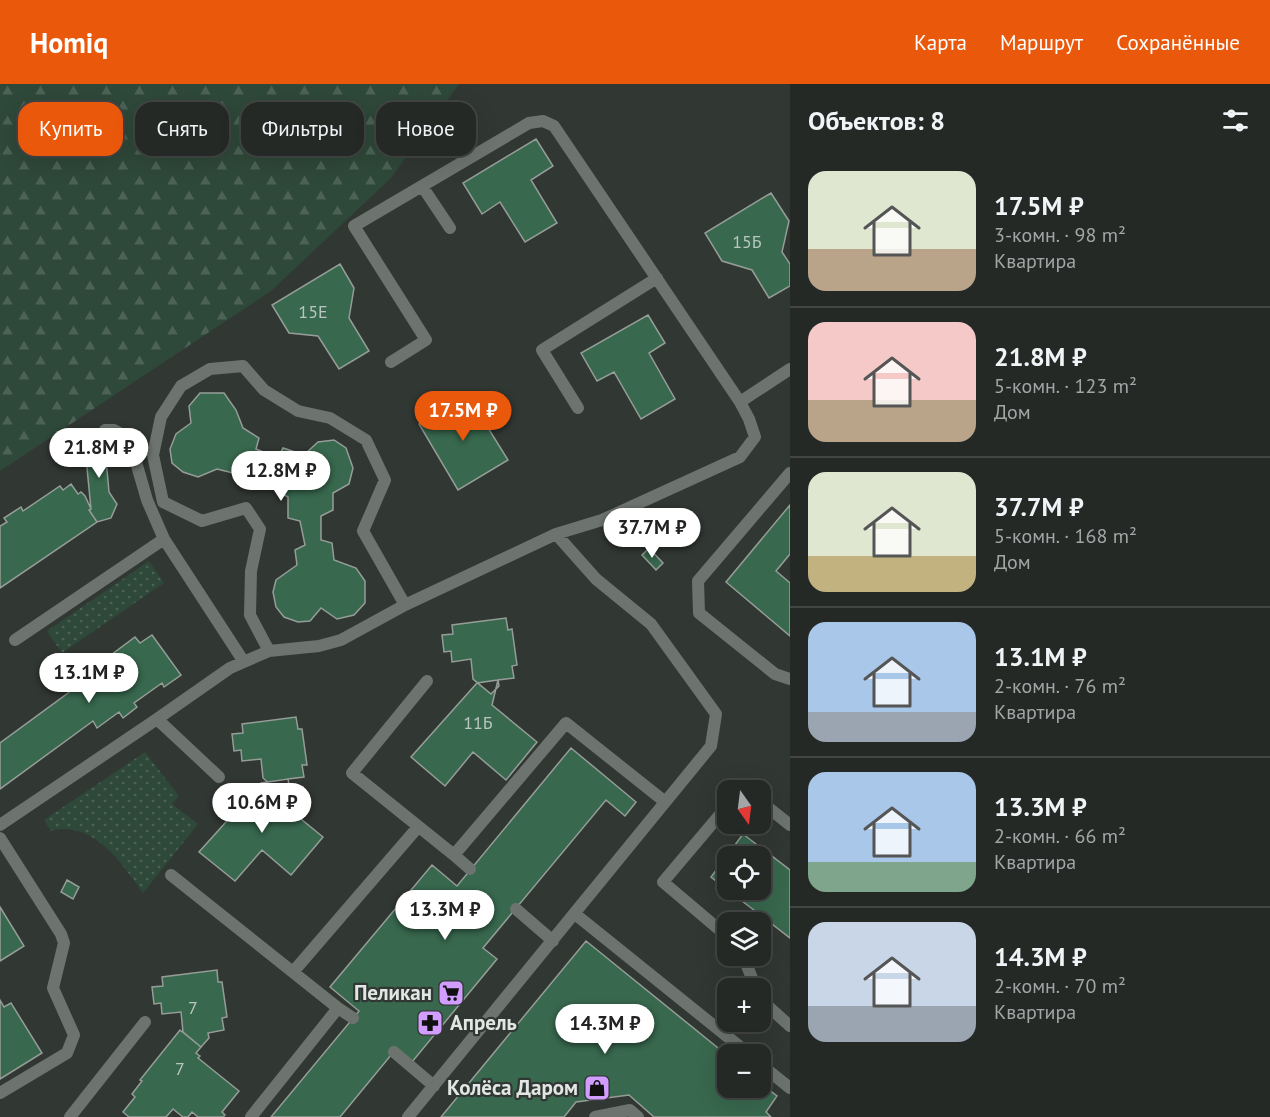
<!DOCTYPE html>
<html lang="ru">
<head>
<meta charset="utf-8">
<style>
	:root { --surface:#252926; --page:#313532; --text:#f1f3f6; --muted:#a3a6a7; --line:#424543; --accent:#ea580c }
	body { margin:0; font-family:"PT Sans",sans-serif; background:var(--page); color:var(--text); height:100vh; display:flex; flex-direction:column; font-size:22px; white-space:nowrap }
	* { box-sizing:border-box; margin:0 }
	p { font-size:20px; color:var(--muted) }
	.icon { flex:none; width:33px; height:33px; fill:none; stroke:currentColor; stroke-width:2; stroke-linecap:round; stroke-linejoin:round }
	.map { position:relative; flex:1; overflow:hidden }
	.side { display:flex; flex-direction:column; background:var(--surface); width:480px }
	.side>* { flex:none }
	.guide { position:absolute; left:18px; top:18px; width:570px; height:54px; display:flex; gap:12px }
	.needle { width:39px; rotate:166deg }
	.controls { position:absolute; left:717px; top:696px; display:grid; gap:12px }
	.controls a { display:grid; place-items:center; width:54px; height:54px; border-radius:12px; background:var(--surface); box-shadow:0 6px 24px #0002,0 0 0 2px var(--line); font-size:30px }
	.price { position:absolute; translate:-50% -51px; padding:0 14px; border-radius:21px; background:#fff; color:#222; font-size:20px; line-height:39px; filter:drop-shadow(0 2px 3px #0008) }
	.price::after { content:''; position:absolute; left:50%; top:36px; width:18px; height:14px; margin-left:-9px; background:inherit; clip-path:polygon(0 0,100% 0,50% 100%) }
	.price.current { background:var(--accent); color:#fff }
	ul { padding:0; list-style:none }
	li { display:flex; align-items:center; gap:18px; height:150px; padding:0 18px }
	li+li { border-top:2px solid var(--line) }
	li span { display:grid; place-items:center; flex:none; width:168px; height:120px; border-radius:18px; color:#555 }
	li>.icon { margin-inline-start:auto }
	span .icon { width:72px; height:72px; fill:#fffc; stroke-width:1 }
	li b { font-size:26px }
	h2 { display:flex; justify-content:space-between; align-items:center; height:72px; padding:0 18px; font-size:26px }
	.pill { padding:0 21px; border-radius:18px; background:var(--surface); box-shadow:0 6px 24px #0002,0 0 0 2px var(--line); font-size:21px; line-height:54px }
	.pill.current { background:var(--accent); color:#fff }
	header { display:flex; align-items:center; gap:36px; box-sizing:border-box; height:84px; padding:0 30px; background:var(--accent); color:#fff }
	header strong { font-size:28px }
	nav { display:flex; gap:33px; margin-inline-start:auto; font-size:21px }
	main { display:flex; flex:1; min-height:0 }
	.map>svg:first-child { display:block }
</style>
</head>
<body>
<header>
<strong>Homiq</strong>
<nav><a>Карта</a><a>Маршрут</a><a>Сохранённые</a></nav>
</header>
<main>
<div class="map">
<svg width="790" height="1033" viewBox="0 0 790 1033">
	<defs>
		<pattern id="forest-firs" width="22" height="20" patternUnits="userSpaceOnUse" patternTransform="scale(1.5)"><rect width="22" height="20" fill="#2e4839"/><path d="M5 1l3.5 6h-7zM16 11l3.5 6h-7z" fill="#4c6256"/></pattern>
		<pattern id="park-dots" width="8" height="8" patternUnits="userSpaceOnUse" patternTransform="scale(1.5)"><rect width="8" height="8" fill="#2e4839"/><path d="M2 2h.1M6 6h.1" fill="none" stroke="#4c6256" stroke-width="1.8" stroke-linecap="round"/></pattern>
	</defs>
	<rect width="100%" height="100%" fill="#313733"/>
	<path fill="url(#forest-firs)" d="M0,0H459L391,94L271,207L0,387Z"/>
	<path fill="url(#park-dots)" d="M149,477L164,499L62,569L47,547Z
		M145,668L179,712L172,720L198,740L143,809C123,781 93,735 51,747L44,736Z"/>
	<path fill="#38684e" stroke="#969d98" stroke-width="1.5" fill-rule="evenodd" d="M536,55L553,82L531,96L557,139L525,158L500,118L482,130L463,99Z
		M771,109L789,137L782,168L790,180V202L769,214L752,186L722,177L705,149Z
		M340,180L354,204L349,234L369,267L339,285L318,252L289,249L272,221Z
		M648,231L665,259L649,269L675,315L641,335L614,288L597,297L581,269Z
		M200,309H224L236,326L243,344L259,354L256,365L278,374L283,364L304,371L318,358L334,356L346,364L353,384L349,400L333,409V426L321,432V456L332,459L334,476L356,484L365,497V519L354,531L337,535L321,524L310,537L298,538L284,533L276,523L273,508L276,496L297,481L295,466L305,461L300,437L288,434V413L270,403L268,390L246,381L237,390L217,385L198,393L183,388L172,379L170,365L176,350L191,339L189,322Z
		M467,310L508,376L458,406L419,340Z
		M104,352L109,408L117,420L111,434L97,438L89,426L91,425L84,353Z
		M71,400L78,410L81,408L85,412L91,425L89,426L97,438L0,504V442L7,438L4,434L21,423L23,427L60,402L63,406Z
		M790,421V470L776,487L790,499V552L726,498Z
		M649,464L663,479L656,486L642,471Z
		M506,534L508,546L512,545L517,581L512,582L514,594L498,596L499,602L491,610L473,595L471,575L452,578L451,567L444,568L442,551L453,550L452,541Z
		M152,551L181,591L164,603L162,599L134,619L137,623L123,634L119,628L97,644L93,637L0,705V659L98,587L95,583L135,553L140,559Z
		M498,596L492,621L537,658L506,696L473,668L445,702L411,673L477,599Z
		M296,633L298,645H302L307,681H302L304,693L288,695L289,701L281,710L263,694L261,675L242,677L241,666L234,667L232,650L243,649L242,640Z
		M571,664L636,718L625,732L606,716L483,864L497,875L412,978L396,965L340,1033H271L359,927L330,903L432,781L457,802Z
		M288,695L289,701L279,717L323,753L291,791L262,766L235,797L199,768L261,699Z
		M743,750L790,786V854L711,793ZM728,772H760V806H728Z
		M67,796L79,803L73,815L61,808Z
		M0,823L24,862L0,877Z
		M586,857L728,972V1004H760V999L777,1012L766,1028L771,1033H654L629,1011L576,1018L564,1033H441Z
		M217,886L218,898H222L227,933L222,934L224,946L208,949L209,954L201,963L183,948L181,928L162,930L161,919L154,920L152,903L163,902L162,893Z
		M0,916L4,923L11,919L42,969L0,995Z
		M180,946L201,963L196,969L200,972L198,974L239,1007L222,1028L225,1031L223,1033H198L192,1028L188,1033H183L173,1025L166,1033H129L123,1028L135,1013L132,1010L142,997L140,996Z"/>
	<g fill="none" stroke-linecap="round" stroke-linejoin="round">
		<path stroke="#6d746f" stroke-width="12" d="M422,102L450,144
			M740,318L790,285
			M578,324L542,266L657,194
			M105,346H114L129,354L147,416L164,455L244,578
			M790,389L698,497L699,529L775,590L790,595
			M15,556L164,455
			M269,567L250,531L251,487L260,445L246,424L202,437L163,418L153,371L161,333L181,302L210,285L243,282L264,306L298,327L330,334L366,356L385,396L363,447L405,521
			M427,597L352,689L454,771L566,639L664,717
			M219,693L157,635L230,584L269,567L319,562L341,556L405,521L556,450L602,436L740,373L755,353L749,335L740,318L554,42L543,37L529,39L354,142L426,256L391,278
			M739,706L743,702L748,706
			M760,717L790,741
			M728,721L663,798L728,853
			M0,741L157,635
			M0,754L61,850L64,859L53,904L74,951L67,969L0,1009
			M454,771L470,785
			M171,791L338,924L251,1033
			M516,825L553,857
			M575,830L749,970
			M743,872L756,904
			M293,888L418,743
			M760,915L790,942
			M338,924L353,934
			M394,968L434,1002
			M760,980L790,1004
			M70,1033L145,938
			M408,1033L711,662L716,630L651,540L596,495L556,450
			M595,1033L630,1026L638,1033"/>
	</g>
	<defs>
		<g id="supermarket-square" transform="scale(1.35)"><rect x="-9" y="-9" width="18" height="18" rx="4" fill="#d19dfe" stroke="#313733"/><path d="M-6-5.5h2.5l.6 2H6L4.5 2H-2.5L-4.4-4H-6ZM-1.5 3.2a1.3 1.3 0 1 0 .1 0ZM3 3.2a1.3 1.3 0 1 0 .1 0Z" fill="#111"/></g>
		<g id="pharmacy-square" transform="scale(1.35)"><rect x="-9" y="-9" width="18" height="18" rx="4" fill="#d19dfe" stroke="#313733"/><path d="M-2-6h4v4h4v4h-4v4h-4v-4h-4v-4h4Z" fill="#111"/></g>
		<g id="shop-square" transform="scale(1.35)"><rect x="-9" y="-9" width="18" height="18" rx="4" fill="#d19dfe" stroke="#313733"/><path d="M-5-2.5h2.3a2.7 3.5 0 0 1 5.4 0H5L5.5 6h-11ZM-1.5-2.5h3a1.5 2.3 0 0 0-3 0Z" fill="#111"/></g>
	</defs>
	<g fill-rule="evenodd">
		<use href="#supermarket-square" x="451" y="909"/>
		<use href="#pharmacy-square" x="430" y="939"/>
		<use href="#shop-square" x="597" y="1004"/>
	</g>
	<g text-anchor="middle" stroke-width="4.5" stroke-linejoin="round" paint-order="stroke">
		<g font-size="18" fill="#b8c6be">
			<text x="747" y="164">15Б</text>
			<text x="313" y="234">15Е</text>
			<text x="478" y="645">11Б</text>
			<text x="193" y="930">7</text>
			<text x="180" y="991">7</text>
		</g>
		<g font-size="21" font-weight="bold" fill="#e2e6e4" stroke="#313733" text-anchor="end">
			<text x="432" y="916">Пеликан</text>
			<text x="450" y="946" text-anchor="start">Апрель</text>
			<text x="578" y="1011">Колёса Даром</text>
		</g>
	</g>
</svg>
<div class="controls">
<a><svg class="needle" viewBox="-14 -14 28 28"><path d="M0-13l5 13h-10z" fill="#e53935"/><path d="M0 13l5-13h-10z" fill="#a3a6a7"/></svg></a>
<a><svg class="icon" aria-label="locate" viewBox="0 0 24 24"><circle cx="12" cy="12" r="6"/><path d="M12 2v4M12 18v4M2 12h4M18 12h4"/></svg></a>
<a><svg class="icon" aria-label="layers" viewBox="0 0 24 24"><path d="M12 4l9 5-9 5-9-5zM3 14l9 5 9-5"/></svg></a>
<a>+</a>
<a>−</a>
</div>
<b class="price current" style="left:463px;top:358px">17.5M ₽</b>
<b class="price" style="left:99px;top:395px">21.8M ₽</b>
<b class="price" style="left:281px;top:418px">12.8M ₽</b>
<b class="price" style="left:652px;top:475px">37.7M ₽</b>
<b class="price" style="left:89px;top:620px">13.1M ₽</b>
<b class="price" style="left:262px;top:750px">10.6M ₽</b>
<b class="price" style="left:445px;top:857px">13.3M ₽</b>
<b class="price" style="left:605px;top:971px">14.3M ₽</b>
<div class="guide">
<a class="pill current">Купить</a>
<a class="pill">Снять</a>
<a class="pill">Фильтры</a>
<a class="pill">Новое</a>
</div>
</div>
<section class="side">
<h2>Объектов: 8<svg class="icon" aria-label="filters" viewBox="0 0 24 24"><path d="M4 7h16M4 17h16"/><circle cx="9" cy="7" r="2"/><circle cx="15" cy="17" r="2"/></svg></h2>
<ul>
<li><span style="background:linear-gradient(#dfe7d0 65%,#b9a48a 0)"><svg class="icon" aria-label="home" viewBox="0 0 24 24"><path d="M3 11l9-7 9 7M6 9v11h12V9"/></svg></span><div><b>17.5M ₽</b><p>3-комн. · 98 m²</p><p>Квартира</p></div></li>
<li><span style="background:linear-gradient(#f6c9c9 65%,#b9a48a 0)"><svg class="icon" aria-label="home" viewBox="0 0 24 24"><path d="M3 11l9-7 9 7M6 9v11h12V9"/></svg></span><div><b>21.8M ₽</b><p>5-комн. · 123 m²</p><p>Дом</p></div></li>
<li><span style="background:linear-gradient(#dfe7d0 70%,#c2b280 0)"><svg class="icon" aria-label="home" viewBox="0 0 24 24"><path d="M3 11l9-7 9 7M6 9v11h12V9"/></svg></span><div><b>37.7M ₽</b><p>5-комн. · 168 m²</p><p>Дом</p></div></li>
<li><span style="background:linear-gradient(#a9c7e8 75%,#9aa5b1 0)"><svg class="icon" aria-label="home" viewBox="0 0 24 24"><path d="M3 11l9-7 9 7M6 9v11h12V9"/></svg></span><div><b>13.1M ₽</b><p>2-комн. · 76 m²</p><p>Квартира</p></div></li>
<li><span style="background:linear-gradient(#a9c7e8 75%,#7fa58c 0)"><svg class="icon" aria-label="home" viewBox="0 0 24 24"><path d="M3 11l9-7 9 7M6 9v11h12V9"/></svg></span><div><b>13.3M ₽</b><p>2-комн. · 66 m²</p><p>Квартира</p></div></li>
<li><span style="background:linear-gradient(#c9d6e8 70%,#9aa5b1 0)"><svg class="icon" aria-label="home" viewBox="0 0 24 24"><path d="M3 11l9-7 9 7M6 9v11h12V9"/></svg></span><div><b>14.3M ₽</b><p>2-комн. · 70 m²</p><p>Квартира</p></div></li>
</ul>
</section>
</main>
</body>
</html>
